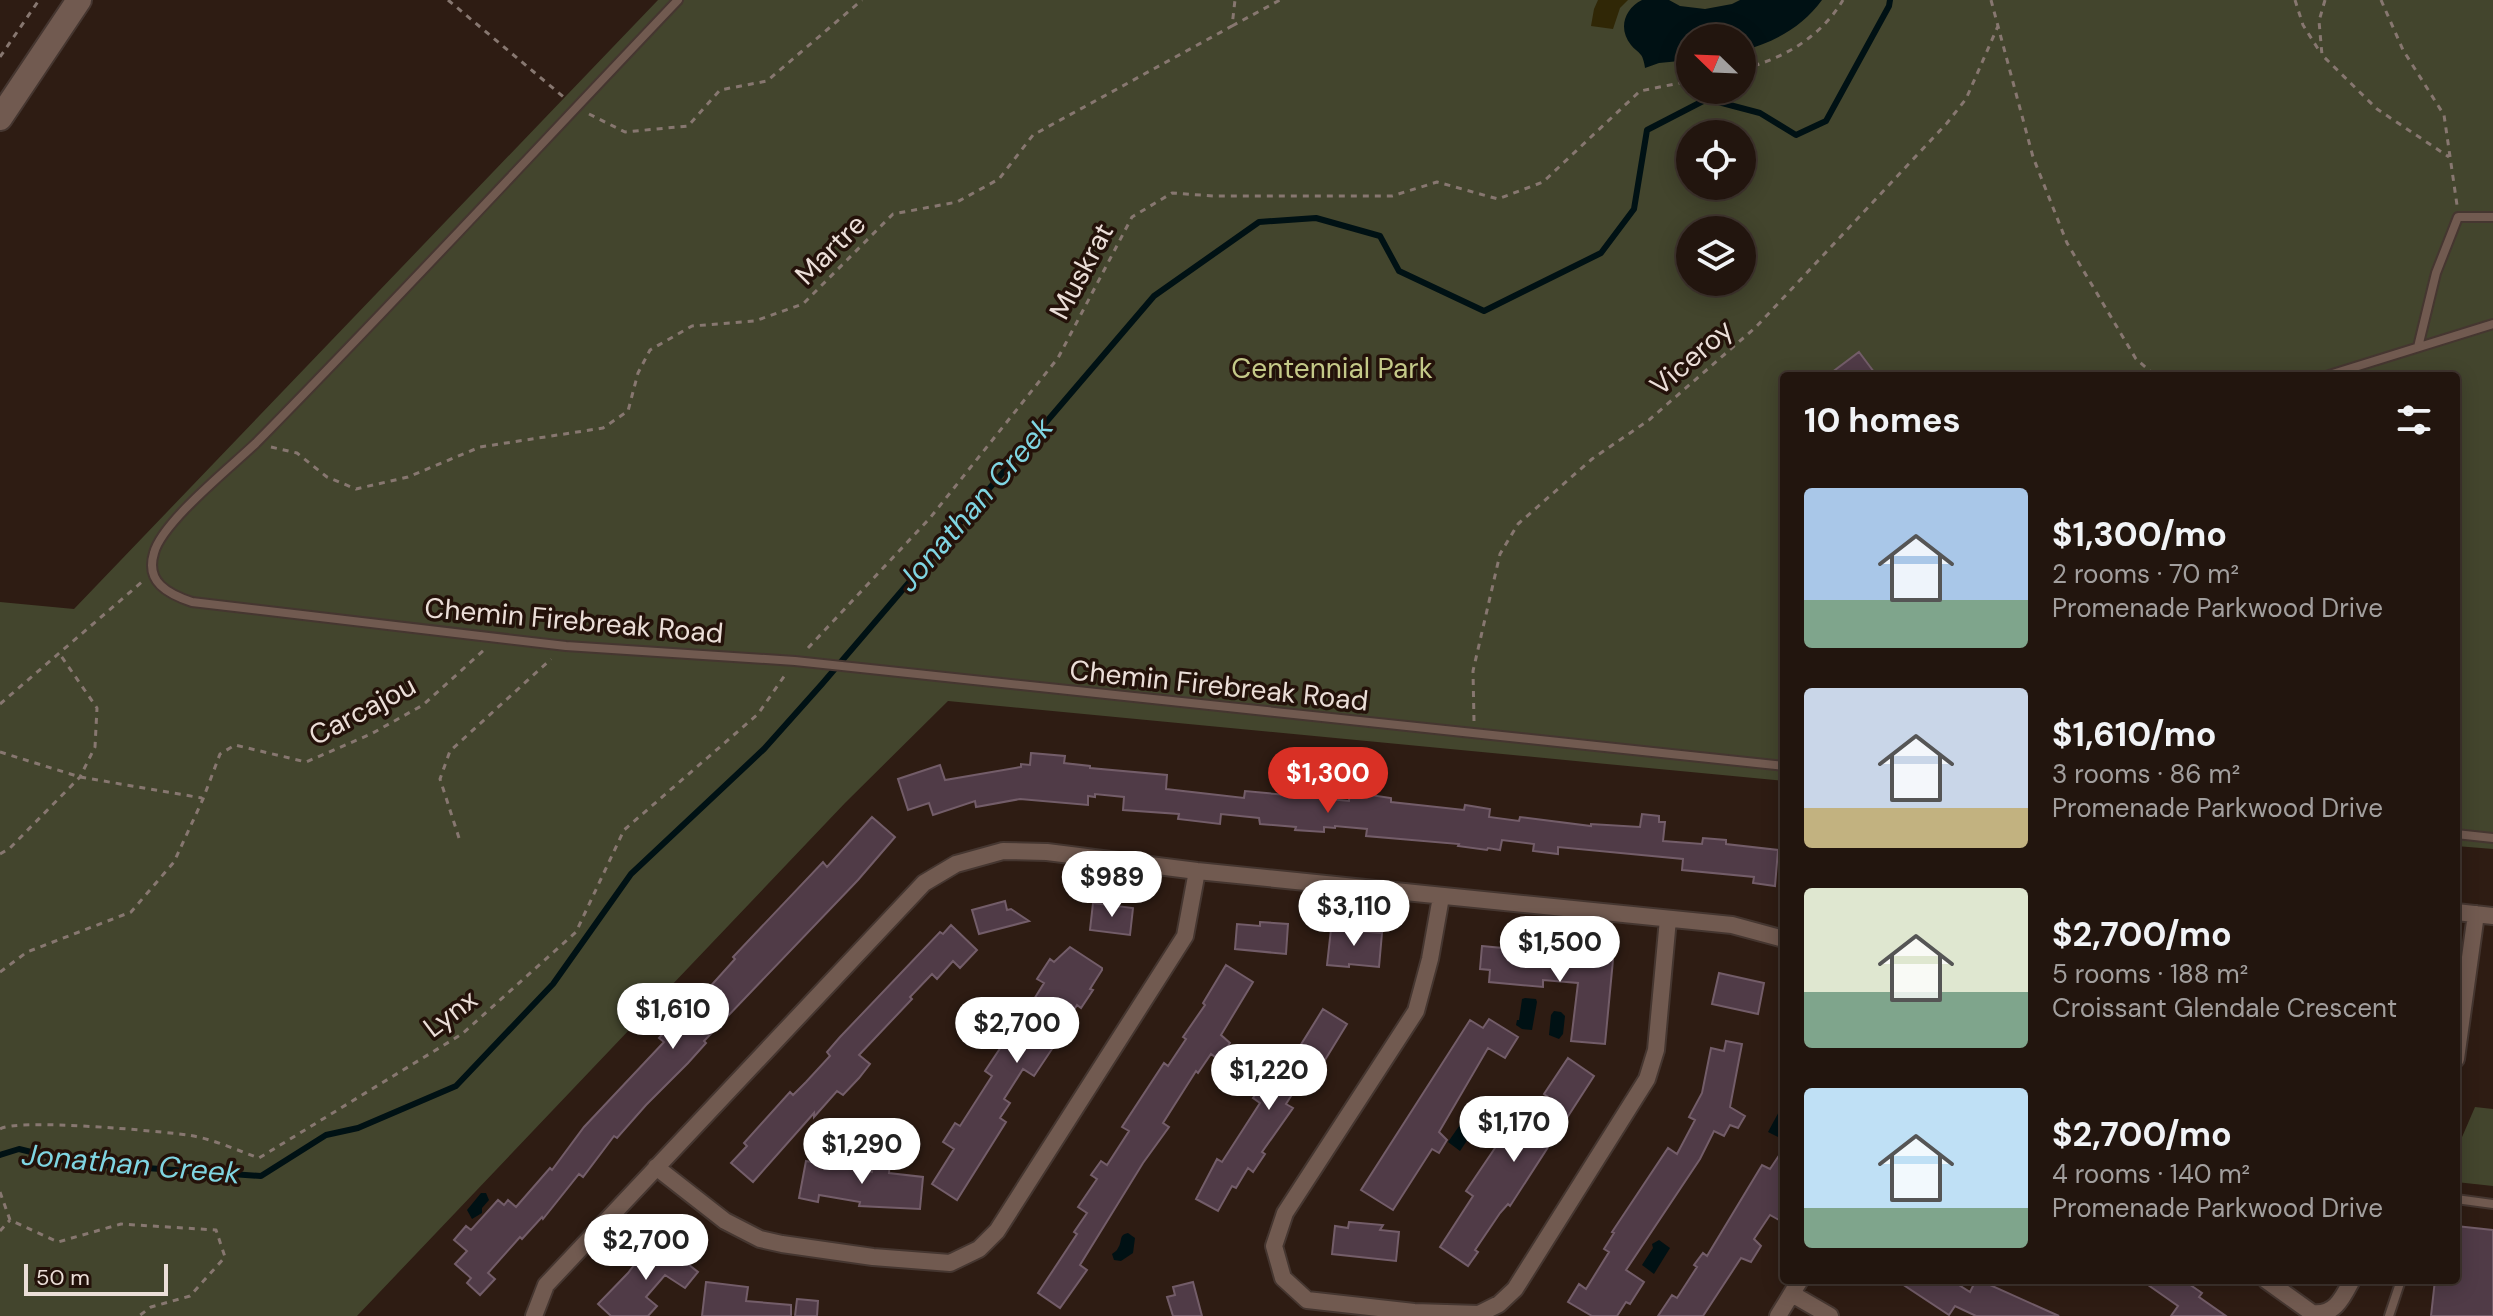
<!DOCTYPE html>
<html lang="en">
<head>
<meta charset="utf-8">
<style>
	:root { --surface:#22150e; --page:#2e221c; --text:#f1f3f6; --muted:#a29f9e; --line:#3f342e; --accent:#d93025 }
	body { margin:0; font-family:"DM Sans",sans-serif; background:var(--page); color:var(--text); height:100vh; display:flex; flex-direction:column; font-size:30px; white-space:nowrap }
	* { box-sizing:border-box; margin:0 }
	p { font-size:26px; color:var(--muted) }
	.icon { flex:none; width:44px; height:44px; fill:none; stroke:currentColor; stroke-width:2; stroke-linecap:round; stroke-linejoin:round }
	.map { position:relative; flex:1; overflow:hidden }
	.panel { position:absolute; left:1780px; top:372px; width:680px; height:912px; display:flex; flex-direction:column; background:var(--surface); border-radius:8px; box-shadow:0 4px 20px #0003,0 0 0 2px var(--line) }
	.panel>* { flex:none }
	.needle { width:52px; rotate:293deg }
	.controls { position:absolute; left:1676px; top:24px; display:grid; gap:16px }
	.controls a { display:grid; place-items:center; width:80px; height:80px; border-radius:50%; background:var(--surface); box-shadow:0 4px 20px #0003,0 0 0 2px var(--line); font-size:40px }
	.scale { position:absolute; left:24px; bottom:20px; width:144px; box-sizing:border-box; padding-left:8px; border:4px solid #ebded8; border-top:0; font-size:22px; line-height:28px; white-space:nowrap; color:#ebded8; -webkit-text-stroke:6px #24120a; paint-order:stroke }
	.price { position:absolute; translate:-50% -68px; padding:0 18px; border-radius:28px; background:#fff; color:#222; font-size:26px; line-height:52px; filter:drop-shadow(0 2px 4px #0008) }
	.price::after { content:''; position:absolute; left:50%; top:48px; width:24px; height:18px; margin-left:-12px; background:inherit; clip-path:polygon(0 0,100% 0,50% 100%) }
	.price.on { background:var(--accent); color:#fff }
	ul { padding:0; list-style:none }
	li { display:flex; align-items:center; gap:24px; height:200px; padding:0 24px }
	li span { display:grid; place-items:center; flex:none; width:224px; height:160px; border-radius:8px; color:#555 }
	li>.icon { margin-inline-start:auto }
	span .icon { width:96px; height:96px; fill:#fffc; stroke-width:1 }
	li b { font-size:34px }
	h2 { display:flex; justify-content:space-between; align-items:center; height:96px; padding:0 24px; font-size:34px }
	.map>svg:first-child { display:block }
</style>
</head>
<body>
<div class="map">
<svg width="2493" height="1316" viewBox="0 0 2493 1316">
	<rect width="100%" height="100%" fill="#2e1c13"/>
	<path fill="#43452d" fill-rule="evenodd" d="M658,0H2493V849L2456,846V376H1784V781L948,701L845,803L357,1316H0V602L74,609ZM1690,38H1742V90H1690ZM1690,134H1742V186H1690ZM1690,230H1742V282H1690Z
		M2475,1107L2493,1109V1186L2456,1182V1151Z"/>
	<path fill="#302706" d="M1598,0H1628L1620,8L1613,29L1591,26L1594,9Z"/>
	<path fill="#001114" d="M1642,0H1669L1680,6L1705,9L1732,4L1740,0H1822C1802,27 1775,42 1742,51V38H1690V60L1659,63L1645,68C1645,66 1643,57 1641,55C1638,51 1634,49 1631,45C1618,29 1624,9 1642,0Z
		M1525,998L1536,999L1537,1002L1532,1030L1522,1029L1516,1025L1517,1020H1519L1522,999Z
		M1554,1011L1561,1012L1565,1016L1563,1034L1559,1039L1549,1035L1551,1015Z
		M1781,1108L1784,1109V1131L1780,1138L1768,1132Z
		M1464,1119L1476,1127L1460,1151L1448,1142Z
		M481,1193H486L489,1200L482,1208V1213L472,1219L467,1210Z
		M1128,1233L1135,1238L1133,1253L1121,1261L1114,1260L1112,1254C1114,1252 1117,1251 1118,1248C1123,1241 1118,1235 1128,1233Z
		M1659,1240L1670,1248L1654,1274L1642,1265L1653,1248L1652,1244Z"/>
	<g fill="none" stroke-linecap="round" stroke-linejoin="round">
		<path stroke="#001114" stroke-width="6" d="M0,1155L19,1149L76,1163L261,1176L326,1135L358,1128L456,1086L553,984L631,874L764,749L822,684L1154,296L1259,222L1316,218L1380,236L1399,271L1484,311L1601,253L1634,209L1647,130L1707,99L1760,113L1796,135L1826,121L1889,6L1890,0"/>
	</g>
	<path fill="#503b47" stroke="#735d69" stroke-width="2" d="M1859,352L1877,376H1827Z
		M1031,753L1065,756L1064,763L1090,766V768L1167,775L1166,789L1244,798L1245,791L1349,801L1350,792L1391,798V802L1464,810L1465,805L1490,809L1489,817L1519,821L1520,817L1591,826V824L1640,827L1642,814L1659,816V822H1665L1663,841L1702,844L1703,838L1726,840V844L1778,850L1775,886L1753,883L1754,877L1682,870L1683,859L1558,847V854L1533,851L1534,844L1502,840L1500,850L1488,848L1487,850L1458,846L1459,844L1366,836L1367,829L1335,826V828L1324,827V832L1295,830L1296,827L1260,824L1259,818L1221,814L1220,824L1178,819L1179,814L1123,810L1124,797L1095,794V797L1088,796V805L1020,799L976,807L975,801L933,815L929,803L908,810L898,779L940,765L945,780L1021,767V764L1030,765Z
		M872,817L895,837L858,880L704,1041L706,1043L688,1063L646,1105L617,1138L614,1136L583,1177L579,1174L543,1219L542,1217L522,1239L520,1237L488,1273L495,1279L480,1295L467,1283L471,1278L455,1264L467,1251L454,1240L466,1226L471,1230L498,1200L504,1205L508,1200L516,1207L550,1168L552,1170L584,1127L664,1042L659,1038L687,1007L690,1009L735,959L733,957L823,862L827,867Z
		M1005,901L1007,910L1011,909L1029,921L979,934L972,910Z
		M1093,903L1133,908L1130,935L1090,930Z
		M1260,922L1288,924L1286,954L1235,949L1237,924L1260,926Z
		M951,925L977,950L960,968L953,961L937,979L932,974L910,997L912,999L859,1055L870,1064L859,1078L843,1095L837,1091L814,1117V1113L753,1182L731,1163L747,1146L744,1143L790,1092L793,1095L806,1082L830,1056L827,1052L840,1037L940,932L943,934Z
		M1331,929L1382,933L1379,967L1349,964V967L1327,965Z
		M1482,946L1523,950L1522,955L1568,960V956L1613,960L1605,1044L1571,1041L1578,983L1543,980V987L1489,982L1490,970L1480,969Z
		M1070,947L1102,968V970L1090,989L1093,990L1081,1008L1077,1005L1062,1030L1064,1031L1034,1076L1023,1069L1004,1099L1010,1103L1000,1118L1006,1122L957,1200L932,1184L954,1149L943,1142L955,1123L960,1126L992,1076L985,1071L1005,1041L1010,1045L1029,1015L1026,1012L1044,983L1037,979L1050,959L1054,962Z
		M1226,965L1253,982L1221,1035L1230,1043L1219,1060L1211,1054L1198,1073L1196,1071L1163,1123L1169,1127L1143,1163L1080,1265L1087,1270L1060,1308L1038,1293L1077,1234L1074,1232L1087,1213L1078,1207L1097,1179L1091,1175L1101,1161L1107,1165L1129,1131L1122,1127L1164,1063L1168,1066L1186,1039L1183,1037L1205,1005L1203,1003Z
		M1719,973L1764,983L1758,1014L1712,1004Z
		M1323,1009L1347,1024L1325,1060L1314,1054L1286,1093L1291,1096L1286,1104L1293,1108L1262,1152L1265,1154L1253,1172L1248,1168L1236,1188L1232,1186L1218,1211L1196,1199L1217,1159L1222,1162L1260,1103L1253,1098L1278,1061L1287,1067Z
		M1489,1019L1518,1037L1505,1058L1488,1048L1439,1132L1447,1140L1439,1153L1432,1149L1393,1210L1361,1190L1470,1020L1483,1028Z
		M1726,1041L1742,1044L1730,1107L1745,1116L1738,1128L1730,1125L1724,1136L1714,1131L1700,1159L1626,1270L1644,1282L1630,1304L1626,1302L1617,1316H1592L1568,1302L1579,1284L1586,1289L1609,1252L1604,1249L1614,1233L1612,1232L1668,1148L1677,1154L1695,1120L1689,1117L1702,1093L1711,1048L1724,1051Z
		M1568,1058L1594,1076L1510,1206L1508,1204L1500,1213L1475,1250L1478,1252L1468,1266L1440,1247L1473,1196L1466,1191L1499,1142L1513,1151L1548,1097L1544,1094Z
		M1784,1148V1211L1779,1220L1770,1215L1754,1239L1761,1246L1751,1262L1741,1258L1703,1316H1658L1672,1295L1677,1298L1697,1267L1694,1265L1703,1253L1707,1256L1762,1165L1770,1169Z
		M806,1161L872,1172L873,1161L890,1163L889,1173L923,1177L920,1209L859,1206L860,1202L819,1195L818,1202L799,1198Z
		M1349,1222L1383,1225L1380,1230L1399,1232L1396,1261L1332,1254L1335,1226L1348,1228Z
		M2456,1226L2493,1230V1316H2431L2435,1280H2456Z
		M655,1238L698,1272L685,1288L665,1275L646,1297L657,1306L648,1316H611L598,1304L628,1273Z
		M1896,1280H1951L1970,1292L1976,1280H1979L2059,1316H1976L1955,1306L1949,1315Z
		M2141,1280H2183L2202,1293L2199,1297L2226,1316H2171L2178,1306Z
		M706,1282L748,1287L746,1301L791,1305V1316H702Z
		M1193,1282L1202,1316H1173L1167,1297L1175,1295L1173,1287Z
		M797,1299L818,1301L817,1316H795Z"/>
	<g fill="none" stroke-linecap="round" stroke-linejoin="round">
		<g stroke="#453630" stroke-width="12">
			<path id="lane" d="M678,0C538,147 399,298 256,443C231,467 162,522 154,553C145,582 168,594 192,602L566,646L795,661L1784,766
				M2418,347L2436,273L2458,217H2493
				M2326,376L2493,324
				M2456,834L2493,838
				M2456,1199L2493,1204
				M2389,1316L2401,1280"/>
		</g>
		<g stroke="#453630" stroke-width="20">
			<path id="street" d="M1441,897L1430,959L1416,1011L1285,1213L1274,1246L1283,1278L1307,1300L1414,1312L1479,1314L1499,1304L1515,1289L1647,1079L1656,1050L1668,919
				M2456,912L2493,916
				M2456,1059L2476,914
				M656,1167L725,1221L760,1239L782,1244L873,1257L950,1263L979,1249L997,1231L1185,936L1197,871
				M2266,1280L2312,1313C2335,1316 2343,1297 2352,1280
				M1792,1294L1830,1316
				M534,1316L546,1285L924,883L956,864L1003,851L1047,852L1197,871L1732,925L1784,939
				M1778,1316L1800,1280"/>
		</g>
		<g stroke="#453630" stroke-width="28">
			<path id="secondary" d="M0,118L79,0"/>
		</g>
		<path stroke="#877770" stroke-width="3" stroke-dasharray="6 6" stroke-linecap="butt" d="M448,0L566,99
			M1991,0L2033,157L2067,243L2136,359L2156,376
			M2295,0L2303,25L2320,52
			M2325,0L2319,21L2322,55L2377,109L2449,157
			M2381,0L2403,50L2444,115L2457,205
			M1232,26L1280,0
			M0,57L39,0
			M1742,69C1783,59 1821,37 1843,0
			M589,114L625,132L688,126L720,90L767,81L862,0
			M271,447L297,453L327,477L356,489L408,477L480,447L603,428L628,411L638,373L650,350L692,326L755,321L803,304L893,214L957,202L999,179L1033,135L1232,26L1235,0
			M808,648L930,518L1058,358L1132,217L1172,193L1214,196H1392L1437,182L1498,199L1543,182L1640,91L1690,81
			M0,704L143,581
			M1474,721L1473,671L1500,554L1518,524L1592,459L1649,420L1756,327L1947,123L1966,99L1998,26
			M0,752L80,777L202,798
			M459,838L440,779L450,751L551,659
			M0,854L10,848L80,777L95,747L97,708L59,653
			M0,972L27,952L131,912L174,862L203,799L220,754L235,745L306,762L371,734L423,705L484,650
			M0,1129C17,1118 159,1131 187,1135C211,1138 236,1150 259,1158L462,1034L576,932L624,830L758,714L785,675
			M0,1192L10,1220L58,1242L121,1224L216,1230L225,1257L190,1296L151,1307L139,1316
			M0,1231L10,1220"/>
		<use href="#lane" stroke="#715a50" stroke-width="8"/>
		<use href="#street" stroke="#715a50" stroke-width="16"/>
		<use href="#secondary" stroke="#715a50" stroke-width="24"/>
	</g>
	<g text-anchor="middle" stroke-width="7" stroke-linejoin="round" paint-order="stroke">
		<g font-size="28" fill="#ebded8" stroke="#24120a">
			<text transform="translate(830 249) rotate(-45)" y="10">Martre</text>
			<text transform="translate(1081 271) rotate(-62)" y="10">Muskrat</text>
			<text transform="translate(1691 357) rotate(-41)" y="10">Viceroy</text>
			<text transform="translate(574 620) rotate(5)" y="10">Chemin Firebreak Road</text>
			<text transform="translate(1219 685) rotate(6)" y="10">Chemin Firebreak Road</text>
			<text transform="translate(362 710) rotate(-28)" y="10">Carcajou</text>
			<text transform="translate(450 1013) rotate(-37)" y="10">Lynx</text>
		</g>
		<g font-size="28" fill="#c4c988" stroke="#24120a">
			<text x="1332" y="378">Centennial Park</text>
		</g>
		<g font-size="30" font-style="italic" fill="#7fd5e2" stroke="#24120a">
			<text transform="translate(975 504) rotate(-49)" y="10">Jonathan Creek</text>
			<text transform="translate(131 1164) rotate(5)" y="10">Jonathan Creek</text>
		</g>
	</g>
</svg>
<div class="controls">
<a><svg class="needle" viewBox="-14 -14 28 28"><path d="M0-13l5 13h-10z" fill="#e53935"/><path d="M0 13l5-13h-10z" fill="#a29f9e"/></svg></a>
<a><svg class="icon" aria-label="locate" viewBox="0 0 24 24"><circle cx="12" cy="12" r="6"/><path d="M12 2v4M12 18v4M2 12h4M18 12h4"/></svg></a>
<a><svg class="icon" aria-label="layers" viewBox="0 0 24 24"><path d="M12 4l9 5-9 5-9-5zM3 14l9 5 9-5"/></svg></a>
</div>
<div class="scale">50 m</div>
<b class="price on" style="left:1328px;top:815px">$1,300</b>
<b class="price" style="left:1112px;top:919px">$989</b>
<b class="price" style="left:1354px;top:948px">$3,110</b>
<b class="price" style="left:1560px;top:984px">$1,500</b>
<b class="price" style="left:673px;top:1051px">$1,610</b>
<b class="price" style="left:1017px;top:1065px">$2,700</b>
<b class="price" style="left:1269px;top:1112px">$1,220</b>
<b class="price" style="left:1514px;top:1164px">$1,170</b>
<b class="price" style="left:862px;top:1186px">$1,290</b>
<b class="price" style="left:646px;top:1282px">$2,700</b>
<section class="panel">
<h2>10 homes<svg class="icon" aria-label="filters" viewBox="0 0 24 24"><path d="M4 7h16M4 17h16"/><circle cx="9" cy="7" r="2"/><circle cx="15" cy="17" r="2"/></svg></h2>
<ul>
<li><span style="background:linear-gradient(#a9c7e8 70%,#7fa58c 0)"><svg class="icon" aria-label="home" viewBox="0 0 24 24"><path d="M3 11l9-7 9 7M6 9v11h12V9"/></svg></span><div><b>$1,300/mo</b><p>2 rooms · 70 m²</p><p>Promenade Parkwood Drive</p></div></li>
<li><span style="background:linear-gradient(#c9d6e8 75%,#c2b280 0)"><svg class="icon" aria-label="home" viewBox="0 0 24 24"><path d="M3 11l9-7 9 7M6 9v11h12V9"/></svg></span><div><b>$1,610/mo</b><p>3 rooms · 86 m²</p><p>Promenade Parkwood Drive</p></div></li>
<li><span style="background:linear-gradient(#dfe7d0 65%,#7fa58c 0)"><svg class="icon" aria-label="home" viewBox="0 0 24 24"><path d="M3 11l9-7 9 7M6 9v11h12V9"/></svg></span><div><b>$2,700/mo</b><p>5 rooms · 188 m²</p><p>Croissant Glendale Crescent</p></div></li>
<li><span style="background:linear-gradient(#bfe0f5 75%,#7fa58c 0)"><svg class="icon" aria-label="home" viewBox="0 0 24 24"><path d="M3 11l9-7 9 7M6 9v11h12V9"/></svg></span><div><b>$2,700/mo</b><p>4 rooms · 140 m²</p><p>Promenade Parkwood Drive</p></div></li>
</ul>
</section>
</div>
</body>
</html>
